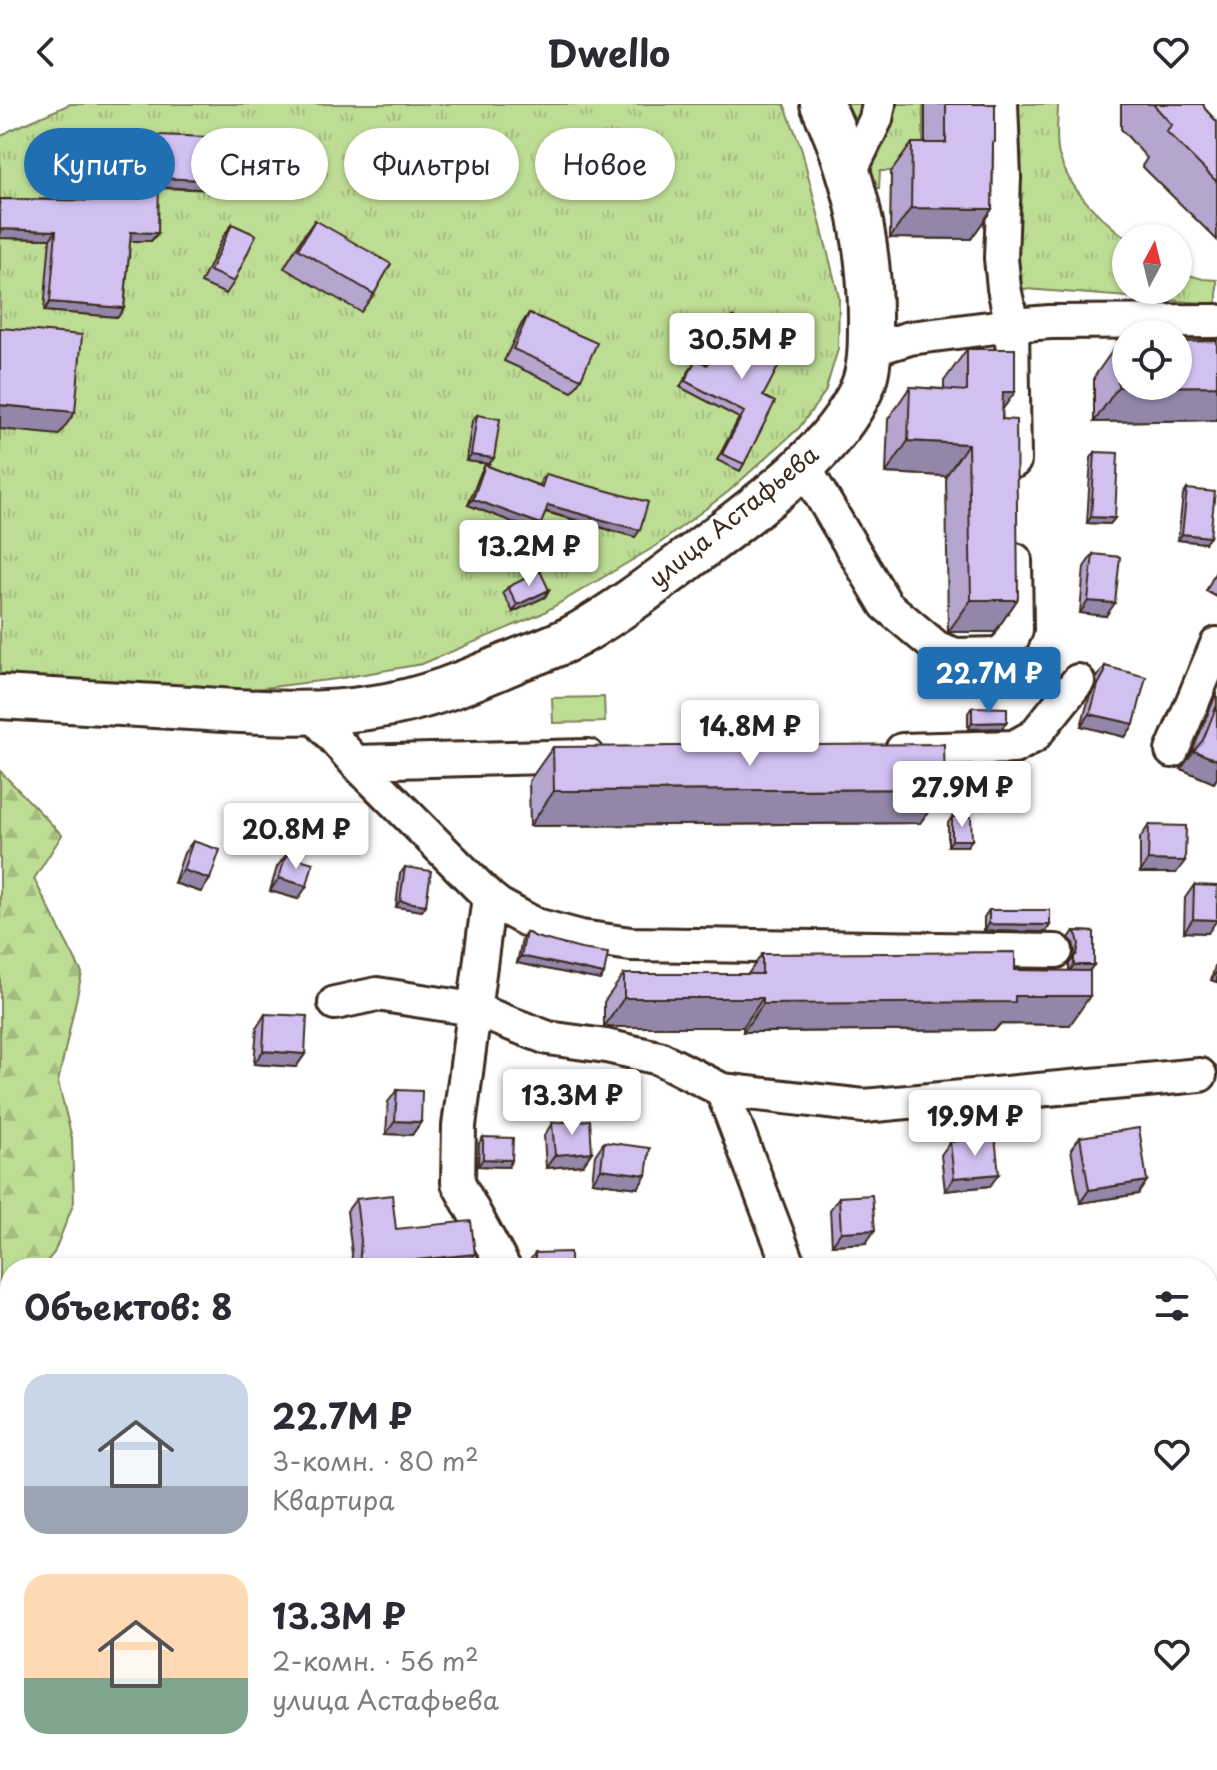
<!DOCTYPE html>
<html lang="ru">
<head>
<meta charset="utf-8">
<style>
	:root { --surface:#fff; --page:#f2f2f3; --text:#2b2b33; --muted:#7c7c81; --accent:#1f6fb2 }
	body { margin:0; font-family:"Playpen Sans",sans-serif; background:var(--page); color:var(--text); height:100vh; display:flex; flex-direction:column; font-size:30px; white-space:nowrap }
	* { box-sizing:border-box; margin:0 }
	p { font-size:26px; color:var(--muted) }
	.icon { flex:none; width:44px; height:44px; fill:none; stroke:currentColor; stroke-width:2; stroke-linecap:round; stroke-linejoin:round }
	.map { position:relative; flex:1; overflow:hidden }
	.panel { position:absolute; left:0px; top:1154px; width:1218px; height:512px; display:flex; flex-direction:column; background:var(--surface); border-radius:32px 32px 0 0; box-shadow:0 2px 6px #0004 }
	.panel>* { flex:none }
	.guide { position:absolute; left:24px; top:24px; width:800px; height:72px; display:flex; gap:16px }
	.needle { width:52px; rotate:7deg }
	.fabs { position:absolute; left:1112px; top:120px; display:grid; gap:16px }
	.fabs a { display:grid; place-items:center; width:80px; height:80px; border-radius:50%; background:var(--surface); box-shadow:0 2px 6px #0004; font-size:40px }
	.price { position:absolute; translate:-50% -68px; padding:0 18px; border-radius:8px; background:#fff; color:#222; font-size:26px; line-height:52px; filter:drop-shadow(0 2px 4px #0008) }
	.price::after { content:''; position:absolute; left:50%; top:48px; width:24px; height:18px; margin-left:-12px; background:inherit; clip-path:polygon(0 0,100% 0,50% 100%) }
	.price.active { background:var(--accent); color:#fff }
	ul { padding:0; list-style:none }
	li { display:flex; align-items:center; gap:24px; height:200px; padding:0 24px }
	li span { display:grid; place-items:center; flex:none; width:224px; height:160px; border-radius:24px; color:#555 }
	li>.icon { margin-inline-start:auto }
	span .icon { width:96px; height:96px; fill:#fffc; stroke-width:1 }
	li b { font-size:34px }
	h2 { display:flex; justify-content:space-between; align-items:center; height:96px; padding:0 24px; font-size:34px }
	.chip { padding:0 28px; border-radius:36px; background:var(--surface); box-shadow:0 2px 6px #0004; font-size:28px; line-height:72px }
	.chip.active { background:var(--accent); color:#fff }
	header { display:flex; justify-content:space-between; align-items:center; height:104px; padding:0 24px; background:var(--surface); font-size:36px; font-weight:700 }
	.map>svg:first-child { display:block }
</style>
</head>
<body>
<header><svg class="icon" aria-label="back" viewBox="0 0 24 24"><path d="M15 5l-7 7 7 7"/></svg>Dwello<svg class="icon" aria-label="heart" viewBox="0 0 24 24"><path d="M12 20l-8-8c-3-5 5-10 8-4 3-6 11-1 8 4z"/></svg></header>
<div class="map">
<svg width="1217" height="1666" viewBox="0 0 1217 1666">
	<defs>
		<pattern id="grass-tufts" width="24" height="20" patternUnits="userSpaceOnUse" patternTransform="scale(2)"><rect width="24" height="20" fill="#bddc94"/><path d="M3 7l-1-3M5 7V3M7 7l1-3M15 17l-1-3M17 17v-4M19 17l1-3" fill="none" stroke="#a3bd7f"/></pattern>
		<pattern id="forest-firs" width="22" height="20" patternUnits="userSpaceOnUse" patternTransform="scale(2)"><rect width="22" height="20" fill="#bddc94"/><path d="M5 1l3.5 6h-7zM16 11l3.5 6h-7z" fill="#a3bd7f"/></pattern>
	</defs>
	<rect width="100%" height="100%" fill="#fff"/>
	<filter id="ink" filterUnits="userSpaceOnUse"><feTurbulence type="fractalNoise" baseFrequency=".0125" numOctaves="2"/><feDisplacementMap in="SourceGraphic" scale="16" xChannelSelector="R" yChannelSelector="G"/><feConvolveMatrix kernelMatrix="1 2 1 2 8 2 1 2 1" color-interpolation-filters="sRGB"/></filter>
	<g filter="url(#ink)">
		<path fill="url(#grass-tufts)" stroke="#7c8359" stroke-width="2" d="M70,0H784L801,43L839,193L838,245L825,288L799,324L728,388L656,442L541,510L422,560L336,575L247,586L0,576V33L11,26Z
			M835,0H923V67H880L879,84L860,86Z
			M1010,0H1058C1058,16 1055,36 1059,51C1069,86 1098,112 1126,134V186H1178V168L1203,175L1217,176V200L1013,184Z"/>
		<path fill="url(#forest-firs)" stroke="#7c8359" stroke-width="2" d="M0,667L62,731L34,775L82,869L58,978L72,1034L74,1098L54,1149L41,1164H10V1198L0,1208Z
			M1217,1370V1666H897L906,1656H1208V1381Z
			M0,1534L10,1537V1656H169L173,1666H0Z"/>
		<path fill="#bddc94" stroke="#7c8359" stroke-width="2" d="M604,593L605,618L553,619L552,594Z"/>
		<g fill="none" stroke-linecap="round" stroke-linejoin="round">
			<g stroke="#3b2a1e" stroke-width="38">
				<path id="minor" d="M1001,0L1004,74L1001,154L1004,184L1012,221L1014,357
					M850,68L876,15L879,0
					M870,246L910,234L1012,221L1050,218L1217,217
					M803,361L886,501L937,544L956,551L1000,550L1010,540L1016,526L1015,456
					M311,608L355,658L489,793L499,801L536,821L581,833L631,840L1056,847
					M902,646L1014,643L1034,632L1078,577
					M1172,647L1217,540
					M355,658L588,652
					M489,793L459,1022L458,1079L504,1164
					M335,899L377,890L473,905L548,934L606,942L659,954L722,986L864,1002L1200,971
					M722,986L790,1164
					M0,1498L10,1505"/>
			</g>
			<g stroke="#3b2a1e" stroke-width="48">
				<path id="major" d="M0,593C63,597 127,600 190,604C251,608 314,613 374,603C425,596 471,576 518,556C538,548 559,541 577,531C619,507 658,477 697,448C753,405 833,350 862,284C870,264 870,242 870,221C871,144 855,70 822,0"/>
			</g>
			<use href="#minor" stroke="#fff" stroke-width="32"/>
			<use href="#major" stroke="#fff" stroke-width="42"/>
		</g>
		<path fill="#b5a5cf" stroke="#3b2a1e" stroke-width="2" d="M925,0H995L993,42L992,105L971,135L890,134L891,68L912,39H925Z
			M1121,0H1203L1205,5L1217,18V136L1142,62L1147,54L1121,25Z
			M107,29L257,78L251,87L158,84V129L151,137H130L124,204L118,213L44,207L50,135L0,134V95L98,96L101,37Z
			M315,116L374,190L361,208L284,164L302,134Z
			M232,120L234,178L226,190L201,179L223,133Z
			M529,209L581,275L572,288L504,257L521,221Z
			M733,213L763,292L744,360L740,367L717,356L739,314L680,283L696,255L706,260Z
			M1217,237V316L1094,318V273L1118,239Z
			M967,245L1002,306L1017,496L995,528H948L946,372L886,369L888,315L910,283L944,285V277Z
			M477,311L494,354L489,360L466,357L472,317Z
			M1095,348L1115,414L1110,420L1087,419L1091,354Z
			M485,361L540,382L541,376L546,370L635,433L545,408L536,427L468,401L481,368Z
			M1187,385L1205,439L1178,436L1183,391Z
			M1093,450L1106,512L1080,509L1084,463Z
			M1217,465V493L1206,487Z
			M508,483L549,486L545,493L513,508L503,489Z
			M1105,562L1134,620L1125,633L1081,622L1089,594L1097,581L1096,575Z
			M1217,588V674L1214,679L1181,665L1191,650Z
			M972,603L1002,624L968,625V609Z
			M553,643L945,685L920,719L530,722L529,677Z
			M952,713L967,742H948V719Z
			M1149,721L1176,769H1140V734Z
			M193,737L210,775L201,788L174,779L184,749Z
			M286,751L298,795L270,787L277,763Z
			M405,763L426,801L422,807L396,803L400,770Z
			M1194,781L1208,829L1184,828L1185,794Z
			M989,806L1050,821L1046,828L984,827V813Z
			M1074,827L1094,828L1090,867L1070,921L1000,920L995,926L743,928V923H604V898L624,870H748L762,850L1015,866L1069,867V860L1073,855L1075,847L1073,838L1069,834Z
			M526,828L604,870L600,876L517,859L522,835Z
			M1217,855V878L1211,876Z
			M265,910L305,950L296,963L254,960L257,923Z
			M397,986L421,1018L412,1031L386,1030L388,998Z
			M552,1019L583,1061L546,1064L544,1032Z
			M483,1033L508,1063L478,1062L479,1039Z
			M1080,1033L1138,1090L1080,1099L1071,1045Z
			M604,1038L646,1071L638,1084L592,1078L595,1051Z
			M950,1038L990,1082L945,1087L941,1051Z
			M839,1093L866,1139L832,1141L830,1106Z
			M356,1095L396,1125L466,1162L452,1164H351L352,1150L347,1107Z
			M535,1149L570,1164H526V1162Z
			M669,1656H691L672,1664Z"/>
		<path fill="#9386a9" stroke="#3b2a1e" stroke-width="2" d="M159,74L257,78L251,87L152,83Z
			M911,104L992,105L971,135L890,134Z
			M0,125L56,127L50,135L0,134Z
			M131,128L158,129L151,137H124Z
			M50,198L124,204L118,213L44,207Z
			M1217,282V316L1094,318L1118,283Z
			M1003,288H1015L993,319Z
			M0,301L75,308L59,331L0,325Z
			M908,337L968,340L946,372L886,369Z
			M471,351L494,354L489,360L466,357Z
			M473,395L541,420L536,427L468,401Z
			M548,401L640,426L635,433L544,407Z
			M1091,413L1115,414L1110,420L1087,419Z
			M1182,430L1210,433L1205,439L1178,436Z
			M549,486L545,493L513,508L517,501Z
			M971,496H1017L995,528H948Z
			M1088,497L1115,499L1106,512L1080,509Z
			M1090,610L1134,620L1125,633L1081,622Z
			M1007,618L1002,624L968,625L972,619Z
			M1194,647L1217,656V674L1214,679L1181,665Z
			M945,685L920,719L530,722L554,687Z
			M952,736H972L967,742H948Z
			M1148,756L1185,757L1176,769H1140Z
			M183,766L210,775L201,788L174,779Z
			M279,774L307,782L298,795L270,787Z
			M400,797L426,801L422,807L396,803Z
			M1193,815L1217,816L1208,829L1184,828Z
			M989,820L1050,821L1046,828L984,827Z
			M521,852L604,870L600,876L517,859Z
			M1074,861H1094L1089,867L1069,868Z
			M1217,867V878L1211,876Z
			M1015,892H1090L1070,921L1000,920L995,926L743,928L763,900Z
			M624,894H763L743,923H604Z
			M263,947L305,950L296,963L254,960Z
			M395,1017L421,1018L412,1031L386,1030Z
			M592,1048L583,1061L546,1064L555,1051Z
			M483,1055L512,1056L508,1063L478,1062Z
			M601,1065L646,1071L638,1084L592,1078Z
			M999,1070L990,1082L945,1087L954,1074Z
			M1147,1077L1138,1090L1080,1099L1089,1086Z
			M875,1126L866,1139L832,1141L841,1128Z
			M475,1150L466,1162L452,1164H394L398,1158Z
			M678,1656H691L672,1664Z"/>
		<path fill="#d2c0f1" stroke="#3b2a1e" stroke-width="2" d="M946,0H995V38H993L992,105L911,104L912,39H946Z
			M1153,0H1203L1205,5L1217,18V78L1166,27L1172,21Z
			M107,29L259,35L257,78L159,74L158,129L131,128L124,204L50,198L56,127L0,125V95L104,97Z
			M315,116L391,160L374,190L298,145Z
			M232,120L256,131L234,178L210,167Z
			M529,209L597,239L581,275L513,245Z
			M733,213L789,242L763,292L775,298L744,360L722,350L744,308L685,277L696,255L707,261Z
			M0,224L82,231L75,308L0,301Z
			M1217,237V282L1118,283V239H1126V282H1178V238Z
			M967,245H1015V288H1003L1002,315L1016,316L1018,493L1017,496H971L968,340L908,337L910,283L967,287Z
			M477,311L500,315L494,354L471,351Z
			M1095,348L1118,349L1115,414L1091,413Z
			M485,361L542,383L546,370L648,398L640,426L548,401L541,420L473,395Z
			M1187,385L1215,388L1210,433L1182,430Z
			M1093,450L1120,453L1115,499L1088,497Z
			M540,467L549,486L517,501L508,483Z
			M1105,562L1146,573L1134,620L1090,610L1098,581L1105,568Z
			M1217,601V656L1194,647L1203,636Z
			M972,603L1007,604V618L972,619Z
			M944,640L945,685L554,687L553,643Z
			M952,713H971L972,736H952Z
			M1149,721L1186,722L1185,757L1148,756Z
			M193,737L220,746L210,775L183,766Z
			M286,751L313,759L307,782L279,774Z
			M405,763L431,767L426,801L400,797Z
			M1194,781L1217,782V816L1193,815Z
			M989,806H1050V821L989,820Z
			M1074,827L1094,828V861H1074V853L1077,850L1079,840L1077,832Z
			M526,828L536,833L581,845L608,849L604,870L521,852Z
			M1015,848V866L1090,867V892H1015V898L763,900V894H624V870H762V850Z
			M265,910L307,912L305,950L263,947Z
			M397,986L422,987L421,1018L395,1017Z
			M590,1016L592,1048L555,1051L552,1019Z
			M1139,1024L1147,1077L1089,1086L1080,1033Z
			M483,1033L513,1034L512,1056L483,1055Z
			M995,1033L999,1070L954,1074L950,1038Z
			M604,1038L650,1044L646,1071L601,1065Z
			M392,1091L396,1125L471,1117L475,1150L398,1158V1164H359L361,1137L356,1095Z
			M872,1091L875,1126L841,1128L839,1093Z
			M570,1148V1164H535V1149Z"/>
	</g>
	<g text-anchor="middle" stroke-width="6" stroke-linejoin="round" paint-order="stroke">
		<g font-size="24" fill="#3b2a1e" stroke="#fff">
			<text transform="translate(734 413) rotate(-39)" y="8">улица Астафьева</text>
		</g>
	</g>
</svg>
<div class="fabs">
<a><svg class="needle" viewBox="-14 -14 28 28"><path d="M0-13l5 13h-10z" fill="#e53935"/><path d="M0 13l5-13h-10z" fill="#7c7c81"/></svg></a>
<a><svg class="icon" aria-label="locate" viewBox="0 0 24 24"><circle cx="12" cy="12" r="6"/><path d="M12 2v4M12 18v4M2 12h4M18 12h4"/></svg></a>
</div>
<b class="price" style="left:742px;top:277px">30.5M ₽</b>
<b class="price" style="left:529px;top:484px">13.2M ₽</b>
<b class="price active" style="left:989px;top:611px">22.7M ₽</b>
<b class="price" style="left:750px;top:664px">14.8M ₽</b>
<b class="price" style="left:962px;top:725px">27.9M ₽</b>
<b class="price" style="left:296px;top:767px">20.8M ₽</b>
<b class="price" style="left:572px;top:1033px">13.3M ₽</b>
<b class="price" style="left:975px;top:1054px">19.9M ₽</b>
<div class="guide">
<a class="chip active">Купить</a>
<a class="chip">Снять</a>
<a class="chip">Фильтры</a>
<a class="chip">Новое</a>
</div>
<section class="panel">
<h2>Объектов: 8<svg class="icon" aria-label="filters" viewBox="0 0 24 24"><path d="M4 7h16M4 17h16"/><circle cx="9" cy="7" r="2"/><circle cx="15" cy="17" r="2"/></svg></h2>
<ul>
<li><span style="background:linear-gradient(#c9d6e8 70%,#9aa5b1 0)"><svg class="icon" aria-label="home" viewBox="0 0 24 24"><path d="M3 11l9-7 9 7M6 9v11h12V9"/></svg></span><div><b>22.7M ₽</b><p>3-комн. · 80 m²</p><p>Квартира</p></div><svg class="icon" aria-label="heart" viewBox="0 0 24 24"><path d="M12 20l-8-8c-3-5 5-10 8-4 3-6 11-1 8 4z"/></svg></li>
<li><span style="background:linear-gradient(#ffd9b3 65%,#7fa58c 0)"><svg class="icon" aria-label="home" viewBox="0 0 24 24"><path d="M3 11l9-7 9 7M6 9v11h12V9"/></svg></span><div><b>13.3M ₽</b><p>2-комн. · 56 m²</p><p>улица Астафьева</p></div><svg class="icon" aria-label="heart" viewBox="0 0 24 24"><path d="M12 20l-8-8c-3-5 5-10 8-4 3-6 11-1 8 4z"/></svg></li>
</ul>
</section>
</div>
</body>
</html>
